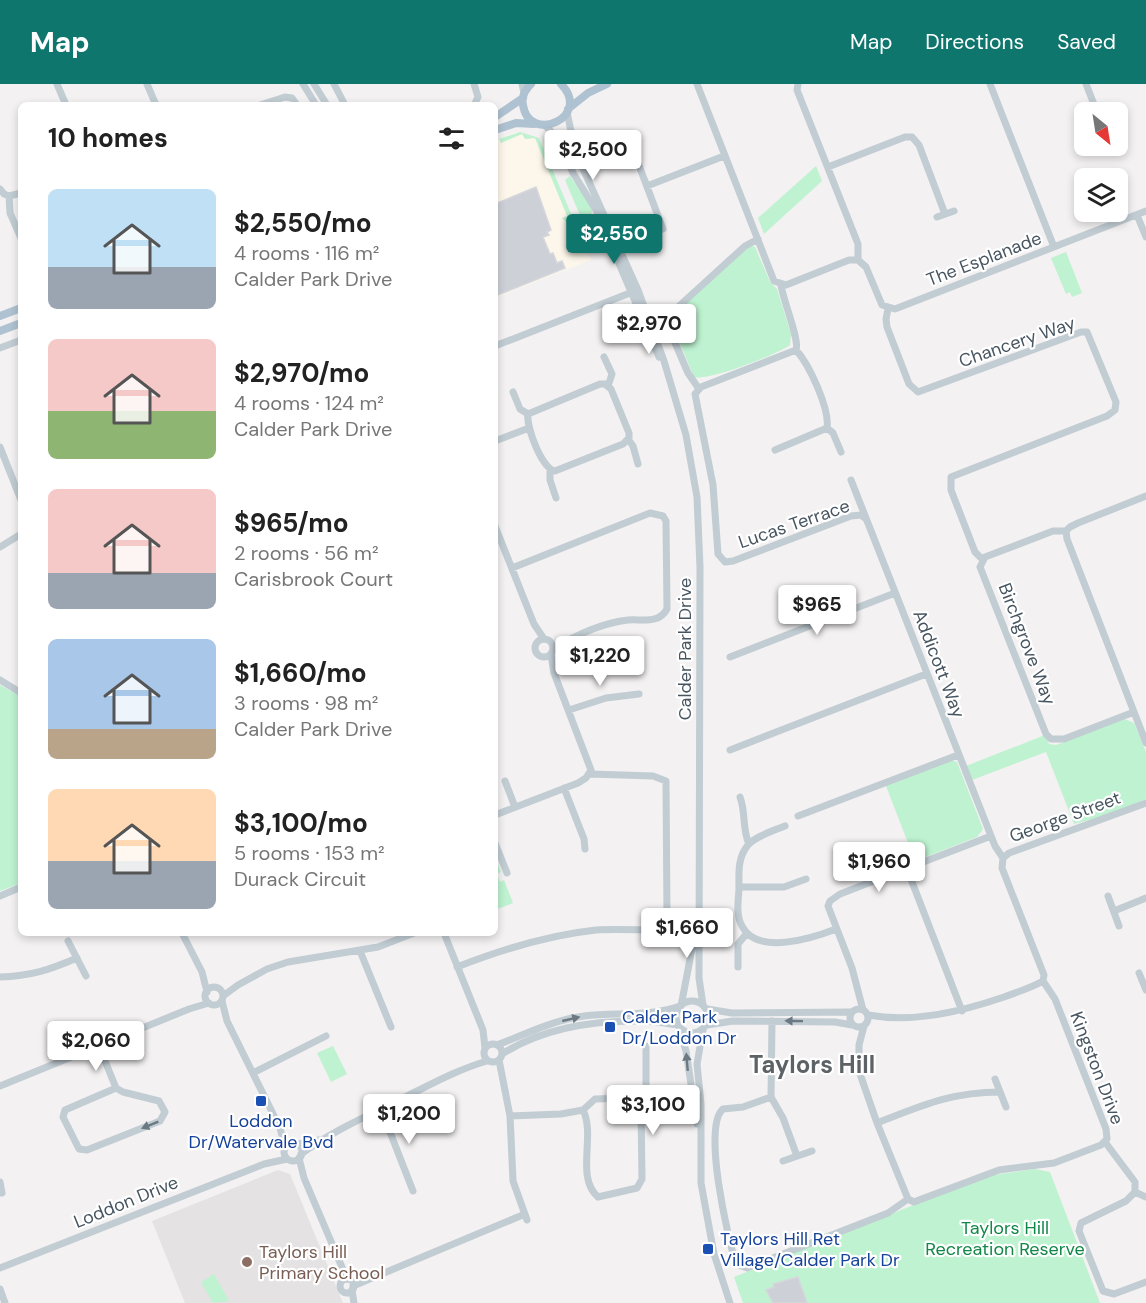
<!DOCTYPE html>
<html lang="en">
<head>
<meta charset="utf-8">
<style>
	:root { --surface:#fff; --page:#f2f2f2; --text:#222; --muted:#767676; --accent:#0f766e }
	body { margin:0; font-family:"DM Sans",sans-serif; background:var(--page); color:var(--text); height:100vh; display:flex; flex-direction:column; font-size:22px; white-space:nowrap }
	* { box-sizing:border-box; margin:0 }
	p { font-size:20px; color:var(--muted) }
	.icon { flex:none; width:33px; height:33px; fill:none; stroke:currentColor; stroke-width:2; stroke-linecap:round; stroke-linejoin:round }
	.map { position:relative; flex:1; overflow:hidden }
	.side { position:absolute; left:18px; top:18px; width:480px; height:834px; display:flex; flex-direction:column; background:var(--surface); border-radius:9px; box-shadow:0 3px 9px #0003 }
	.side>* { flex:none }
	.needle { width:39px; rotate:150deg }
	.tools { position:absolute; left:1074px; top:18px; display:grid; gap:12px }
	.tools a { display:grid; place-items:center; width:54px; height:54px; border-radius:9px; background:var(--surface); box-shadow:0 3px 9px #0003; font-size:30px }
	.price { position:absolute; translate:-50% -51px; padding:0 14px; border-radius:6px; background:#fff; color:#222; font-size:20px; line-height:39px; filter:drop-shadow(0 2px 3px #0008) }
	.price::after { content:''; position:absolute; left:50%; top:36px; width:18px; height:14px; margin-left:-9px; background:inherit; clip-path:polygon(0 0,100% 0,50% 100%) }
	.price.selected { background:var(--accent); color:#fff }
	ul { padding:0; list-style:none }
	li { display:flex; align-items:center; gap:18px; height:150px; padding:0 30px }
	li span { display:grid; place-items:center; flex:none; width:168px; height:120px; border-radius:9px; color:#555 }
	li>.icon { margin-inline-start:auto }
	span .icon { width:72px; height:72px; fill:#fffc; stroke-width:1 }
	li b { font-size:26px }
	h2 { display:flex; justify-content:space-between; align-items:center; height:72px; padding:0 30px; font-size:26px }
	header { display:flex; align-items:center; gap:36px; box-sizing:border-box; height:84px; padding:0 30px; background:var(--accent); color:#fff }
	header strong { font-size:28px }
	nav { display:flex; gap:33px; margin-inline-start:auto; font-size:21px }
	.map>svg:first-child { display:block }
</style>
</head>
<body>
<header>
<strong>Map</strong>
<nav><a>Map</a><a>Directions</a><a>Saved</a></nav>
</header>
<div class="map">
<svg width="1146" height="1219" viewBox="0 0 1146 1219">
	<rect width="100%" height="100%" fill="#f3f1f1"/>
	<path fill="#fdf7eb" d="M515,48L538,56L591,176L495,214V57Z"/>
	<path fill="#e4e2e3" d="M278,1086L290,1090L343,1219H185L152,1137Z"/>
	<path fill="#bef2d0" d="M520,48L539,54L575,139H567L562,134L567,132L535,54L525,55L522,50L501,59L499,55Z
		M816,82L822,97L764,150L758,134Z
		M570,92L592,124C593,131 589,133 582,136L565,96Z
		M592,140L600,143L603,155C602,163 595,169 587,168L578,147Z
		M751,161L755,163L770,198L777,205L791,250L790,261C778,270 707,298 694,293L671,238L672,231L747,162Z
		M1066,168L1082,209L1072,213L1070,208L1066,210L1051,174Z
		M0,601L21,613V799L0,807Z
		M1125,635L1134,639L1146,668V715L1108,731L1074,740L1046,668L972,696L966,682L1045,651L1049,660L1056,661Z
		M950,676L957,678L983,745L977,753L915,777L886,702Z
		M495,773L501,788L497,790L500,798L504,796L513,819L495,826Z
		M333,962L347,990L331,998L317,969Z
		M1035,1085L1050,1088L1100,1219H743L734,1193L986,1092Z
		M214,1190L229,1217L213,1219L201,1198Z"/>
	<path fill="#cdd0d6" stroke="#d5d7dd" stroke-width="1.5" d="M536,103L551,146L547,148L549,151L543,153L550,170L553,169L557,179L562,177L565,184L498,211L495,203V120Z
		M798,1193L807,1219H773L766,1206L774,1203L773,1200Z"/>
	<g fill="none" stroke-linecap="round" stroke-linejoin="round">
		<path stroke="#c1ccd3" stroke-width="7" d="M57,0L66,21
			M147,0L156,21
			M303,0L316,21
			M314,0L327,21
			M334,0L345,21
			M474,0L478,13L474,21
			M522,0L524,9
			M697,0L774,197L786,201L849,176H858
			M798,0L797,6L858,160V176
			M990,0L1054,163
			M1086,0L1097,28
			M260,21L285,13L292,14L297,21
			M567,28L575,67L638,206L664,277L686,351L697,413L700,483L699,894L703,921
			M544,41L557,53L573,89L596,126L659,273
			M632,63L663,145
			M828,83L905,53H912L919,61L945,130
			M647,102L724,72
			M0,105L4,110L9,112L10,129L21,154
			M9,112L21,109
			M1137,131L1146,153
			M937,133L954,127
			M858,176L866,183L882,221L895,225L1146,127
			M781,201C783,216 800,257 796,266L701,303L695,310L713,401L718,470L725,478L733,477L851,432L861,431L866,435
			M888,225L886,235L887,243L909,300L918,308L1081,248H1087L1116,318L1115,326L1107,332L951,393V406L975,468L982,475
			M495,262L635,207
			M0,264L21,256
			M604,273L612,290L608,302
			M600,300H605L611,305L629,349V354L623,360L555,387C542,385 526,343 528,330Z
			M699,305L688,289L667,240V233L745,162L758,155
			M513,308L520,325L528,330
			M827,344L833,349L841,368
			M628,355L633,362L638,380
			M495,357L529,344
			M0,363L21,416
			M775,366L827,344C830,325 809,280 796,266
			M550,387V396L556,414
			M851,396L995,762L1003,774
			M495,442L534,540L544,555
			M1066,447H1053L985,473L980,483L1046,650L1051,655H1064L1134,628
			M1066,447L1067,455L1146,659
			M1066,447L1070,443L1078,439L1146,412
			M0,463L21,450
			M512,484L650,429L663,432L666,437L667,525C659,540 643,535 628,536C601,539 576,551 553,565
			M535 564a9 9 0 1 1 18 0a9 9 0 1 1-18 0Z
			M730,573L895,509
			M0,596L21,609
			M569,626L606,614L639,610
			M730,666L926,590
			M505,697L515,723
			M564,704L584,755L585,765
			M740,713C746,729 742,745 749,760
			M495,731L578,699L586,694L591,686L554,589L551,571
			M798,732L958,671
			M785,742C773,747 756,752 748,761C737,774 739,790 739,806C738,817 736,832 742,842C757,872 813,854 836,845
			M495,759L507,789
			M907,785L962,927
			M739,803H784L806,795
			M0,812L21,803
			M1108,812L1119,842
			M1114,827L1146,814
			M182,849L202,888L207,908
			M444,849L483,946L485,964
			M68,857L86,892
			M360,867L391,943
			M457,883C503,865 548,851 596,846C616,845 637,846 657,846L664,843L667,835L666,697L653,692L590,690
			M738,883V860L747,849
			M1139,889L1146,906
			M0,893C31,892 49,886 77,874
			M205 912a9 9 0 1 1 18 0a9 9 0 1 1-18 0Z
			M223,912L238,901L267,885L288,878L378,863L414,849
			M676 933a16 16 0 1 1 32 0a16 16 0 1 1-32 0Z
			M222,917L227,937L280,1044L285,1063
			M681,922L697,839
			M850 934a9 9 0 1 1 18 0a9 9 0 1 1-18 0Z
			M707,925L732,929L851,928
			M863,926L852,884L828,822L830,817L840,810L991,752
			M868,931C914,939 960,928 1004,913C1017,908 1031,904 1043,897L1044,891L1002,784L1003,774L1009,769L1146,719
			M772,937L771,1013L743,1023L723,1025C702,1042 728,1155 736,1180L747,1184L888,1129L908,1115
			M707,941L733,937L835,938L852,941
			M864,942L859,961V987L877,1039L908,1115
			M679,943L686,967L697,1040
			M703,946L697,980L701,1020V1099L714,1170L730,1219
			M484 969a9 9 0 1 1 18 0a9 9 0 1 1-18 0Z
			M497,961C526,950 553,936 584,932C617,928 649,933 680,922
			M99,962L116,1004L123,1008L159,1017L165,1028L160,1037L87,1066L79,1065L63,1033L65,1026L116,1004
			M502,970C544,943 596,936 645,937C656,937 667,940 678,941
			M499,976L510,1032L513,1097L527,1136
			M253,989L326,952
			M995,995L1006,1023
			M0,1002L189,925L209,919
			M771,1013L783,1034L797,1072
			M628,1014L636,1017L641,1025L642,1095L637,1104L598,1113C575,1093 596,1052 583,1026L595,1015Z
			M636,1017L646,1005V962
			M381,1025L413,1107
			M510,1032L561,1030L583,1026
			M877,1039C921,1022 951,1008 1000,1008
			M1105,1058L1135,1098V1108L1126,1117L1081,1139L1079,1147L1103,1207L1114,1210L1146,1198
			M284 1068a9 9 0 1 1 18 0a9 9 0 1 1-18 0Z
			M298,1060L319,1056
			M301,1070C331,1048 365,1033 399,1016C428,1002 456,986 487,977
			M299,1074L304,1094L347,1195
			M783,1077L812,1067
			M0,1098L2,1109
			M1135,1108L1146,1113
			M908,1115L914,1118L919,1116L999,1086L1054,1079L1101,1061L1107,1055L1106,1045L1055,915L1043,897
			M0,1184L264,1080L287,1075
			M340 1202a7 7 0 1 1 14 0a7 7 0 1 1-14 0Z
			M353,1202L525,1130
			M0,1205L5,1219
			M352,1206L354,1219"/>
		<path stroke="#afc2d1" stroke-width="8" d="M531,0C525,6 521,13 523,21C529,61 593,33 561,0
			M568,25L588,9L607,0
			M495,33L523,14
			M495,46L516,39L534,40
			M0,232L21,224
			M0,247L21,239"/>
	</g>
	<defs><path id="oneway-solid" d="M-6-.8H1V-3.2L6.5 0L1 3.2V.8H-6Z" transform="scale(1.5)"/></defs>
	<g fill="#6c7982">
		<use href="#oneway-solid" transform="translate(571 935) rotate(-13)"/>
		<use href="#oneway-solid" transform="translate(794 937) rotate(-179)"/>
		<use href="#oneway-solid" transform="translate(687 978) rotate(-95)"/>
		<use href="#oneway-solid" transform="translate(150 1041) rotate(158)"/>
	</g>
	<g fill="#1a4fb4" stroke="#fff" stroke-width="2">
		<rect x="604" y="937" width="12" height="12" rx="3"/>
		<rect x="255" y="1011" width="12" height="12" rx="3"/>
		<rect x="702" y="1159" width="12" height="12" rx="3"/>
	</g>
	<circle fill="#8d6e63" stroke="#fff" stroke-width="2" cx="247" cy="1178" r="6"/>
	<g text-anchor="middle" stroke-width="4.5" stroke-linejoin="round" paint-order="stroke">
		<g font-size="18" fill="#475560" stroke="#fff">
			<text transform="translate(984 175) rotate(-21)" y="6">The Esplanade</text>
			<text transform="translate(1017 258) rotate(-19)" y="6">Chancery Way</text>
			<text transform="translate(794 440) rotate(-19)" y="6">Lucas Terrace</text>
			<text transform="translate(1027 560) rotate(69)" y="6">Birchgrove Way</text>
			<text transform="translate(685 565) rotate(-90)" y="6">Calder Park Drive</text>
			<text transform="translate(939 580) rotate(69)" y="6">Addicott Way</text>
			<text transform="translate(1065 733) rotate(-20)" y="6">George Street</text>
			<text transform="translate(1097 984) rotate(69)" y="6">Kingston Drive</text>
			<text transform="translate(126 1118) rotate(-22)" y="6">Loddon Drive</text>
		</g>
		<g font-size="18" fill="#164399" stroke="#fff" text-anchor="start">
			<text x="622" y="939">Calder Park<tspan x="622" dy="21">Dr/Loddon Dr</tspan></text>
			<text x="261" y="1043" text-anchor="middle">Loddon<tspan x="261" dy="21">Dr/Watervale Bvd</tspan></text>
			<text x="720" y="1161">Taylors Hill Ret<tspan x="720" dy="21">Village/Calder Park Dr</tspan></text>
		</g>
		<g font-size="18" fill="#128747" stroke="#fff">
			<text x="1005" y="1150">Taylors Hill<tspan x="1005" dy="21">Recreation Reserve</tspan></text>
		</g>
		<g font-size="18" fill="#785e54" stroke="#fff" text-anchor="start">
			<text x="259" y="1174">Taylors Hill<tspan x="259" dy="21">Primary School</tspan></text>
		</g>
		<g font-size="24" font-weight="bold" fill="#5d6266" stroke="#fff">
			<text x="812" y="989">Taylors Hill</text>
		</g>
	</g>
</svg>
<div class="tools">
<a><svg class="needle" viewBox="-14 -14 28 28"><path d="M0-13l5 13h-10z" fill="#e53935"/><path d="M0 13l5-13h-10z" fill="#767676"/></svg></a>
<a><svg class="icon" aria-label="layers" viewBox="0 0 24 24"><path d="M12 4l9 5-9 5-9-5zM3 14l9 5 9-5"/></svg></a>
</div>
<b class="price" style="left:593px;top:97px">$2,500</b>
<b class="price selected" style="left:614px;top:181px">$2,550</b>
<b class="price" style="left:649px;top:271px">$2,970</b>
<b class="price" style="left:817px;top:552px">$965</b>
<b class="price" style="left:600px;top:603px">$1,220</b>
<b class="price" style="left:879px;top:809px">$1,960</b>
<b class="price" style="left:687px;top:875px">$1,660</b>
<b class="price" style="left:96px;top:988px">$2,060</b>
<b class="price" style="left:653px;top:1052px">$3,100</b>
<b class="price" style="left:409px;top:1061px">$1,200</b>
<section class="side">
<h2>10 homes<svg class="icon" aria-label="filters" viewBox="0 0 24 24"><path d="M4 7h16M4 17h16"/><circle cx="9" cy="7" r="2"/><circle cx="15" cy="17" r="2"/></svg></h2>
<ul>
<li><span style="background:linear-gradient(#bfe0f5 65%,#9aa5b1 0)"><svg class="icon" aria-label="home" viewBox="0 0 24 24"><path d="M3 11l9-7 9 7M6 9v11h12V9"/></svg></span><div><b>$2,550/mo</b><p>4 rooms · 116 m²</p><p>Calder Park Drive</p></div></li>
<li><span style="background:linear-gradient(#f6c9c9 60%,#8fb573 0)"><svg class="icon" aria-label="home" viewBox="0 0 24 24"><path d="M3 11l9-7 9 7M6 9v11h12V9"/></svg></span><div><b>$2,970/mo</b><p>4 rooms · 124 m²</p><p>Calder Park Drive</p></div></li>
<li><span style="background:linear-gradient(#f6c9c9 70%,#9aa5b1 0)"><svg class="icon" aria-label="home" viewBox="0 0 24 24"><path d="M3 11l9-7 9 7M6 9v11h12V9"/></svg></span><div><b>$965/mo</b><p>2 rooms · 56 m²</p><p>Carisbrook Court</p></div></li>
<li><span style="background:linear-gradient(#a9c7e8 75%,#b9a48a 0)"><svg class="icon" aria-label="home" viewBox="0 0 24 24"><path d="M3 11l9-7 9 7M6 9v11h12V9"/></svg></span><div><b>$1,660/mo</b><p>3 rooms · 98 m²</p><p>Calder Park Drive</p></div></li>
<li><span style="background:linear-gradient(#ffd9b3 60%,#9aa5b1 0)"><svg class="icon" aria-label="home" viewBox="0 0 24 24"><path d="M3 11l9-7 9 7M6 9v11h12V9"/></svg></span><div><b>$3,100/mo</b><p>5 rooms · 153 m²</p><p>Durack Circuit</p></div></li>
</ul>
</section>
</div>
</body>
</html>
